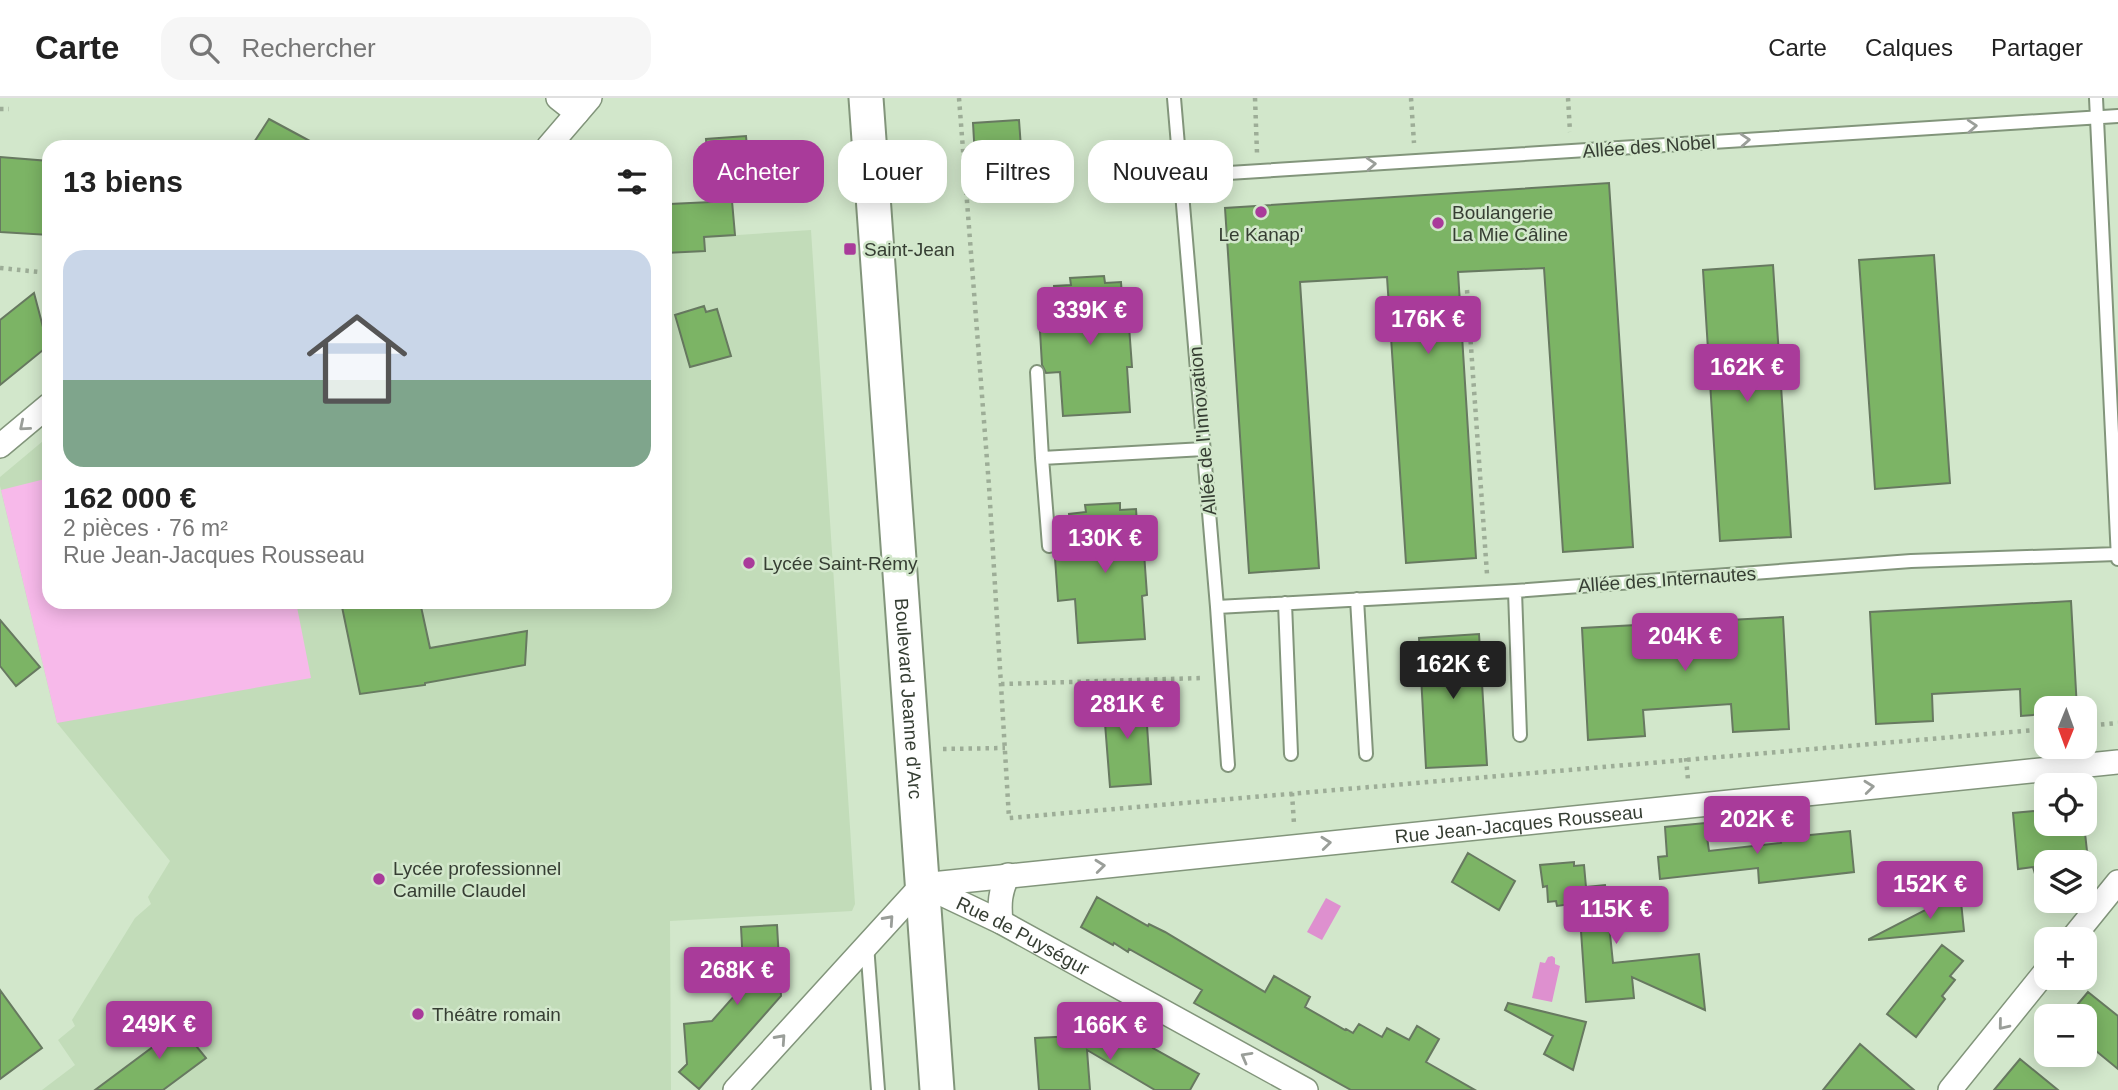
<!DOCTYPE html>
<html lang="fr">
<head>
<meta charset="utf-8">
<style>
	:root { --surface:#fff; --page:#f6f6f6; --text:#222; --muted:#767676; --line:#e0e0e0; --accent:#a93b9a }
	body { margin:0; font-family:Arial,sans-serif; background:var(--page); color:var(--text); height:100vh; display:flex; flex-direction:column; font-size:26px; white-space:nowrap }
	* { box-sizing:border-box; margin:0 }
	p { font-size:23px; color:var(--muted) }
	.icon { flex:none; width:38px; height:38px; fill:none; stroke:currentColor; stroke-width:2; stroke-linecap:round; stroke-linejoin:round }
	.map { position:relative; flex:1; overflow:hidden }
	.sheet { position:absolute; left:42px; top:42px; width:630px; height:469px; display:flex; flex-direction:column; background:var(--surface); border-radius:21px; box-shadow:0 4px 18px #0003 }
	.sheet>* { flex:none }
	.banner { position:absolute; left:693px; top:42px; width:665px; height:63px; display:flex; gap:14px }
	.needle { width:46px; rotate:181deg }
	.controls { position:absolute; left:2034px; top:598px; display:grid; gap:14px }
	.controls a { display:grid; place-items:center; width:63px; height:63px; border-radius:14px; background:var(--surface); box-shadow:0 4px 18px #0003; font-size:35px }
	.price { position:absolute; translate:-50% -60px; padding:0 16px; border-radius:7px; background:var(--accent); color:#fff; font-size:23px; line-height:46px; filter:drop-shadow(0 2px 4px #0008) }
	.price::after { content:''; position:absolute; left:50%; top:42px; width:21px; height:16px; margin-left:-10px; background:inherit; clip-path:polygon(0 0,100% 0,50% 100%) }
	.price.current { background:#222; color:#fff }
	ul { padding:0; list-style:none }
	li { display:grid; align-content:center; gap:14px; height:371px; padding:0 21px }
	li span { display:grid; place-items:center; height:217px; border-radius:21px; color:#555 }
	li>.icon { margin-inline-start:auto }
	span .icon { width:126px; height:126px; fill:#fffc; stroke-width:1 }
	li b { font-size:30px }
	h2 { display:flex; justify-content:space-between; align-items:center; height:84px; padding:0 21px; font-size:30px }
	.tag { padding:0 24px; border-radius:21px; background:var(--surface); box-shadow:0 4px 18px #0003; font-size:24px; line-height:63px }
	.tag.current { background:var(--accent); color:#fff }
	header { display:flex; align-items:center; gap:42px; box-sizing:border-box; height:98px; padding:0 35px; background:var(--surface); border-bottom:2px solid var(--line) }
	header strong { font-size:33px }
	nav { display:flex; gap:38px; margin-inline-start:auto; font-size:24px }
	.search { width:490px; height:63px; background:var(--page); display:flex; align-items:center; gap:18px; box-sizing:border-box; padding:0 24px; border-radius:21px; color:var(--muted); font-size:26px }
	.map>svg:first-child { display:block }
</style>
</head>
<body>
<header>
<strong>Carte</strong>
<div class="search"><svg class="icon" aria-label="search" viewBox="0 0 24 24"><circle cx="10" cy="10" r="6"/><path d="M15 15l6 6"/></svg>Rechercher</div>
<nav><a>Carte</a><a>Calques</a><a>Partager</a></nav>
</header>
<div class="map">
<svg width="2118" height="992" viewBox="0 0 2118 992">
	<rect width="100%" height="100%" fill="#d2e7cb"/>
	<path fill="#c2dcb9" d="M665,101L670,106L692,105L694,140L811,132L855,806L852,813L670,823L671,992H42L75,967L58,942L75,928L72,922L135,820L151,806L148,799L170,763L57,625L0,388V379L49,338V504H665Z"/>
	<path fill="#f7b9ea" d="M49,380V504H296L311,580L57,625L1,392Z"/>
	<path fill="#de90cf" d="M1326,800L1341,808L1322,842L1307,834Z
		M1552,858L1555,860V866L1560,868L1552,904L1532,900L1540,864L1545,865L1548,859Z"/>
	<path fill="#7cb465" stroke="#677960" stroke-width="2" d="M269,21L321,49H251Z
		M1019,22L1024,92L977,94L973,25Z
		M746,38L750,83L709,87L706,41Z
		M0,59L49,63V137L0,134Z
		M1609,85L1633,449L1563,454L1544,170L1458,174L1476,460L1406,465L1387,179L1300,184L1319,470L1249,475L1225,110Z
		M732,103L735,137L704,139L705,153L665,155V113H670V106Z
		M1934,157L1950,385L1875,391L1859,162Z
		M1773,167L1791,439L1720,443L1703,172Z
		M1104,178L1105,185L1121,184L1124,228H1129L1132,269H1127L1130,314L1063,318L1060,274L1046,275L1042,267L1040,233L1057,232L1054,188L1071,187L1070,180Z
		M34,195L48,248L0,287V222Z
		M704,208L706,214L717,211L731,258L690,269L675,217Z
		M1120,405V412L1136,411L1139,455H1144L1147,497L1142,498L1145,541L1078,545L1075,501L1058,503L1055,460L1072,459L1069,416L1086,414L1085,407Z
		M2071,503L2077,611H2046V616L2021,618L2020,591L1932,596L1933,623L1876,626L1870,514Z
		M341,504H420L430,550L527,533L525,567L425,585V587L360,596Z
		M1783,519L1789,631L1733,634L1731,606L1643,612L1645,638L1588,642L1582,530Z
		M0,522L40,569L16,588L0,568Z
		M1479,536L1487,667L1426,670L1419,540Z
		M1145,598L1151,686L1110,689L1103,600Z
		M2046,712V726H2084L2087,753L2092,757L2084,767V765H2046L2044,788L2043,775L2035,776L2033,769L2018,771L2013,715Z
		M1705,725L1709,753L1781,745L1780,740L1850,733L1854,774L1759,785L1758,770L1660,781L1658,759L1667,758L1665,729Z
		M1468,755L1515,783L1499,812L1452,784Z
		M1574,764V768L1584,767L1586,789L1605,787L1613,865L1699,856L1705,912L1632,879L1634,900L1586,904L1579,805L1557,808L1556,803L1548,804L1547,788L1543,789L1540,767Z
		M1960,794L1964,833L1869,842V841Z
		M1097,799L1148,828L1149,826L1165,834L1265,894L1274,878L1310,899L1305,909L1345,932L1346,931L1353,935L1359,926L1382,939L1387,930L1409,942L1417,928L1439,941L1426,964L1475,992H1351L1194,905L1202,892L1129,851L1128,854L1114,845L1113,847L1081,829Z
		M777,827L781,898L699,991L679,974L687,966L684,926L712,923L744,887L741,829Z
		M1942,847L1963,863L1950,878L1955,882L1942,898L1945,901L1916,939L1887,916Z
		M0,892L42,950L0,981Z
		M2088,894L2118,918V971L2084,943V919H2067Z
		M1508,905L1586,924L1573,972L1544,956L1553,938L1505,912Z
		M171,917L206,960L163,992H95L158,945L149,933Z
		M1133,920L1160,936L1153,950L1199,976L1190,992H1155L1087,952L1090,992H1039L1035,940L1076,938L1077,949L1118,948Z
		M1860,946L1882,965L1914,992H1823Z
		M2020,961L2058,992H1994Z"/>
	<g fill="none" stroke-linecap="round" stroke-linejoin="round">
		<g stroke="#82957b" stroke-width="16">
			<path id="lane" d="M1174,0L1217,509L1228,667
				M2096,0L2118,461
				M1181,78L2118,18
				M1037,274L1042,360
				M1049,448L1042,360L1204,351
				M1515,493L1520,637
				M1357,501L1366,656
				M1285,505L1291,656
				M1217,509L1515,493L1911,463L2117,456
				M867,847L878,992"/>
		</g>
		<g stroke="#82957b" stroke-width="26">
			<g id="street">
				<path d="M558,0L577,15"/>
				<path d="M548,49L590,0"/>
				<path d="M0,348L49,307"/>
				<path id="s1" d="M922,787L2118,664"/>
				<path id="s2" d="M923,787L1001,824L1306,992"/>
				<path d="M1001,824C999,805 1000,794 1008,777"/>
				<path d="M2071,842L2118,784"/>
				<path d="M735,992L922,787"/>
				<path d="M1950,992L2046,873"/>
			</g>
		</g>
		<g stroke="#82957b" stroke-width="37">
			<g id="secondary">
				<path id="s3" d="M866,0L937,992"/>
			</g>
		</g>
		<path stroke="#9dad97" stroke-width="4.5" stroke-dasharray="3.5 5" stroke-linecap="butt" d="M959,0L989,388L1009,720L2046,631
			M1255,0L1257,55
			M1411,0L1414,45
			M1568,0L1570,34
			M0,11H9
			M0,170L49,175
			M1467,192L1487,476
			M1001,586L1203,580
			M2084,628L2118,625
			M943,651L1005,650
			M1686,660L1688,682
			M1292,695L1294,726"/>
		<use href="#lane" stroke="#fff" stroke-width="12"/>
		<use href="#street" stroke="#fff" stroke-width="23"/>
		<use href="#secondary" stroke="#fff" stroke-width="33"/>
	</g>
	<defs><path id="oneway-chevron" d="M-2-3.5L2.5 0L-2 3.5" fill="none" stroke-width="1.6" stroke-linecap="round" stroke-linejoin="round" transform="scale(1.75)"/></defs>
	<g stroke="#9a9e99">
		<use href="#oneway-chevron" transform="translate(1972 28) rotate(-4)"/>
		<use href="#oneway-chevron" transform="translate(1745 42) rotate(-4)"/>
		<use href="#oneway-chevron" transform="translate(1371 66) rotate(-4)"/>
		<use href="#oneway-chevron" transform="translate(24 328) rotate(140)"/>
		<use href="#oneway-chevron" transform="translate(1869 689) rotate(-6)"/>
		<use href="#oneway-chevron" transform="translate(1326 745) rotate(-6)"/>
		<use href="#oneway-chevron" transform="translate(1100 768) rotate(-6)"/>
		<use href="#oneway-chevron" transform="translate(889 822) rotate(-48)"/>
		<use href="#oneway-chevron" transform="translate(2003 927) rotate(129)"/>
		<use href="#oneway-chevron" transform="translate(781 941) rotate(-48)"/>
		<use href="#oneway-chevron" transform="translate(1246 959) rotate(-151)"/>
	</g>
	<g fill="#a93b9a" stroke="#d2e7cb" stroke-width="2.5">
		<circle cx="1261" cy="114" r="7"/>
		<circle cx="1438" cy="125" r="7"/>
		<rect x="843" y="144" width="14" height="14" rx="3.5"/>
		<circle cx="749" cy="465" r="7"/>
		<circle cx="379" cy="781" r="7"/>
		<circle cx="418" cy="916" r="7"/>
	</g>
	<g text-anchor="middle" stroke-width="5" stroke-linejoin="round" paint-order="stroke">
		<g font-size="19" fill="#363e33" stroke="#d2e7cb">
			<text transform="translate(1649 48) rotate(-4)" y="7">Allée des Nobel</text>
			<text transform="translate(1202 333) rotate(-95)" y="7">Allée de l'Innovation</text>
			<text transform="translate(1667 481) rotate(-4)" y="7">Allée des Internautes</text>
			<text dy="7" stroke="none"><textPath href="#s3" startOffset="602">Boulevard Jeanne d'Arc</textPath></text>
			<text dy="7" stroke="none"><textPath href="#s1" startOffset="600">Rue Jean-Jacques Rousseau</textPath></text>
			<text dy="7" stroke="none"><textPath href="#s2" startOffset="112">Rue de Puységur</textPath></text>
		</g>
		<g font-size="19" fill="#363e33" stroke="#d2e7cb" text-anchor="start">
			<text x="1452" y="121">Boulangerie<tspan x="1452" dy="22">La Mie Câline</tspan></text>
			<text x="1261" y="143" text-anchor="middle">Le Kanap'</text>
			<text x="864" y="158">Saint-Jean</text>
			<text x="763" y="472">Lycée Saint-Rémy</text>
			<text x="393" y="777">Lycée professionnel<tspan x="393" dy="22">Camille Claudel</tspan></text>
			<text x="432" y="923">Théâtre romain</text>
		</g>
	</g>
</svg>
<div class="controls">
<a><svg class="needle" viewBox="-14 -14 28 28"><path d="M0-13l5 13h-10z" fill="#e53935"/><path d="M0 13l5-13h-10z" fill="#767676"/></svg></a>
<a><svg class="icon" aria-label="locate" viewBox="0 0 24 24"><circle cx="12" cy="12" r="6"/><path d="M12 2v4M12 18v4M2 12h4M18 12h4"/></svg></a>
<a><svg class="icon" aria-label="layers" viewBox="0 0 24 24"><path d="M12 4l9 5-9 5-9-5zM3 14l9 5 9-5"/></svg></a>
<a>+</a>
<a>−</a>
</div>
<b class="price" style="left:1090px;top:249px">339K €</b>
<b class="price" style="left:1428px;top:258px">176K €</b>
<b class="price" style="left:1747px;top:306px">162K €</b>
<b class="price" style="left:1105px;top:477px">130K €</b>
<b class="price" style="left:1685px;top:575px">204K €</b>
<b class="price current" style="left:1453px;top:603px">162K €</b>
<b class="price" style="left:1127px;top:643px">281K €</b>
<b class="price" style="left:1757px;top:758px">202K €</b>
<b class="price" style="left:1930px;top:823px">152K €</b>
<b class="price" style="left:1616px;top:848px">115K €</b>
<b class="price" style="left:737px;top:909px">268K €</b>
<b class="price" style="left:159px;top:963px">249K €</b>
<b class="price" style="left:1110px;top:964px">166K €</b>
<div class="banner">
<a class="tag current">Acheter</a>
<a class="tag">Louer</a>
<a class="tag">Filtres</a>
<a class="tag">Nouveau</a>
</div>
<section class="sheet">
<h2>13 biens<svg class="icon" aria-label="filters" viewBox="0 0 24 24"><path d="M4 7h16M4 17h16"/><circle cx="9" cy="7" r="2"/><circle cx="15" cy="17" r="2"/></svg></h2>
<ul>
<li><span style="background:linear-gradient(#c9d6e8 60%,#7fa58c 0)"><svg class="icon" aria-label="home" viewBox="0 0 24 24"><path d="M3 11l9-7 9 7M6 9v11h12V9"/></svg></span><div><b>162 000 €</b><p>2 pièces · 76 m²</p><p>Rue Jean-Jacques Rousseau</p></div></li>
</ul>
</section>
</div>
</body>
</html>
